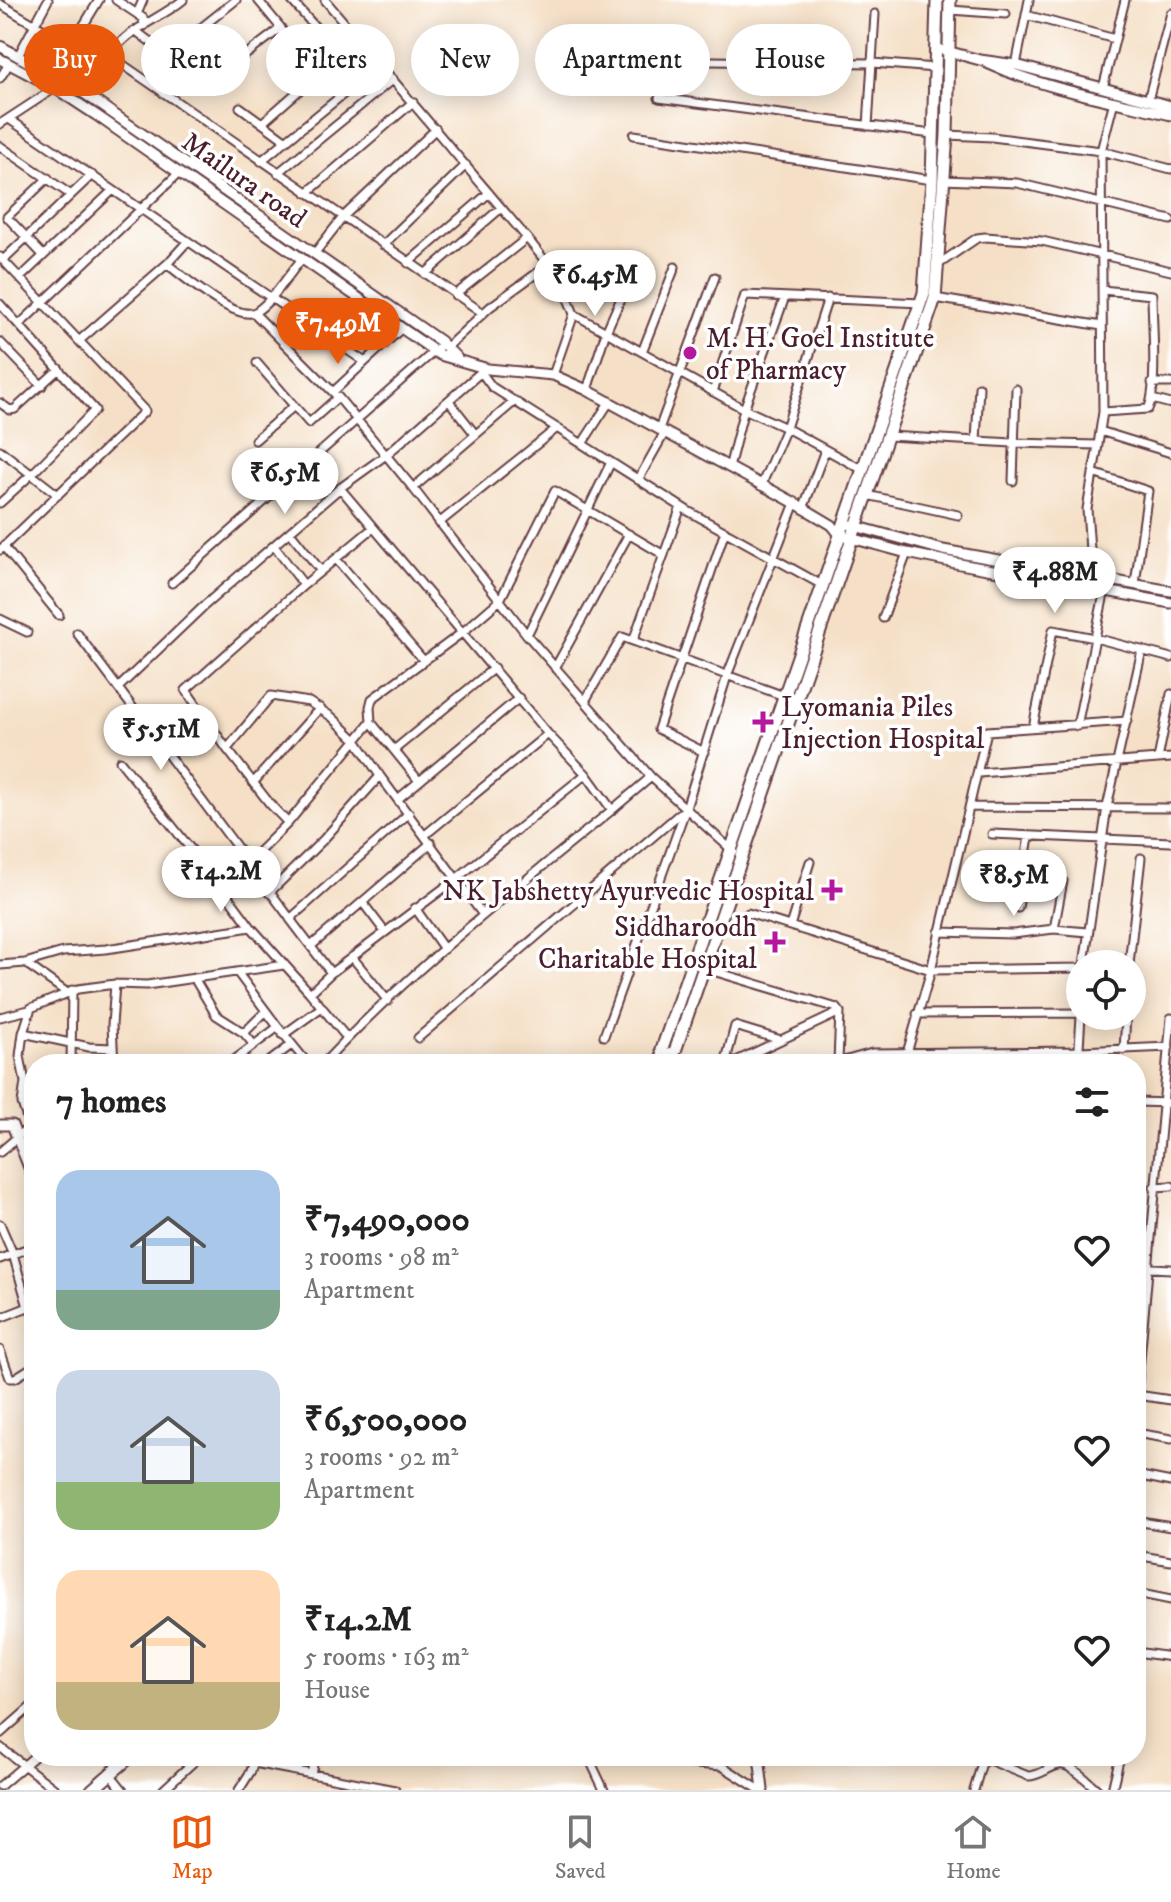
<!DOCTYPE html>
<html lang="en">
<head>
<meta charset="utf-8">
<style>
	:root { --surface:#fff; --page:#f2f2f2; --text:#222; --muted:#767676; --line:#e0e0e0; --accent:#ea580c }
	body { margin:0; font-family:"IM FELL DW Pica",serif; background:var(--page); color:var(--text); height:100vh; display:flex; flex-direction:column; font-size:30px; white-space:nowrap }
	* { box-sizing:border-box; margin:0 }
	p { font-size:26px; color:var(--muted) }
	.icon { flex:none; width:44px; height:44px; fill:none; stroke:currentColor; stroke-width:2; stroke-linecap:round; stroke-linejoin:round }
	.map { position:relative; flex:1; overflow:hidden }
	.details { position:absolute; left:24px; top:1054px; width:1122px; height:712px; display:flex; flex-direction:column; background:var(--surface); border-radius:32px; box-shadow:0 4px 20px #0003 }
	.details>* { flex:none }
	.guide { position:absolute; left:24px; top:24px; width:1124px; height:72px; display:flex; gap:16px }
	.fabs { position:absolute; left:1066px; top:950px; display:grid; gap:16px }
	.fabs a { display:grid; place-items:center; width:80px; height:80px; border-radius:50%; background:var(--surface); box-shadow:0 4px 20px #0003; font-size:40px }
	.price { position:absolute; translate:-50% -68px; padding:0 18px; border-radius:28px; background:#fff; color:#222; font-size:26px; line-height:52px; filter:drop-shadow(0 2px 4px #0008) }
	.price::after { content:''; position:absolute; left:50%; top:48px; width:24px; height:18px; margin-left:-12px; background:inherit; clip-path:polygon(0 0,100% 0,50% 100%) }
	.price.selected { background:var(--accent); color:#fff }
	ul { padding:0; list-style:none }
	li { display:flex; align-items:center; gap:24px; height:200px; padding:0 32px }
	li span { display:grid; place-items:center; flex:none; width:224px; height:160px; border-radius:24px; color:#555 }
	li>.icon { margin-inline-start:auto }
	span .icon { width:96px; height:96px; fill:#fffc; stroke-width:1 }
	li b { font-size:34px }
	h2 { display:flex; justify-content:space-between; align-items:center; height:96px; padding:0 32px; font-size:34px }
	.tag { padding:0 28px; border-radius:36px; background:var(--surface); box-shadow:0 4px 20px #0003; font-size:28px; line-height:72px }
	.tag.selected { background:var(--accent); color:#fff }
	.menu { display:flex; justify-content:space-around; align-items:center; height:112px; border-top:2px solid var(--line); background:var(--surface); font-size:22px; color:var(--muted) }
	.menu a { display:grid; justify-items:center; gap:4px }
	.menu .selected { color:var(--accent) }
	.map>svg:first-child { display:block }
</style>
</head>
<body>
<div class="map">
<svg width="1171" height="1790" viewBox="0 0 1171 1790">
	<rect width="100%" height="100%" fill="#fff"/>
	<filter id="ink" filterUnits="userSpaceOnUse"><feTurbulence type="fractalNoise" baseFrequency=".0125" numOctaves="2"/><feDisplacementMap in="SourceGraphic" scale="16" xChannelSelector="R" yChannelSelector="G"/><feConvolveMatrix kernelMatrix="1 2 1 2 8 2 1 2 1" color-interpolation-filters="sRGB"/></filter>
	<filter id="wash" filterUnits="userSpaceOnUse"><feTurbulence type="fractalNoise" baseFrequency=".006" numOctaves="4" result="noise"/><feDisplacementMap in="SourceGraphic" scale="32" xChannelSelector="R" yChannelSelector="G"/><feGaussianBlur stdDeviation="1.8" result="paint"/><feColorMatrix in="noise" values="0 0 0 0 0 0 0 0 0 0 0 0 0 0 0 0 0 1.4 0 .05"/><feComposite in="paint" operator="in"/></filter>
	<g filter="url(#wash)">
		<rect width="100%" height="100%" fill="#f5e0c7"/>
	</g>
	<g filter="url(#ink)">
		<g fill="none" stroke-linecap="round" stroke-linejoin="round">
			<g stroke="#643c42" stroke-width="11">
				<path id="minor" d="M116,0L143,18L144,26
					M325,0L527,238L561,281L574,314L744,409L786,428L863,470
					M0,4L71,46
					M950,10L1006,14
					M137,14L143,0
					M1026,15L1115,39
					M136,31L187,70L163,93
					M168,54L236,0
					M109,55L483,313
					M18,56L48,0
					M711,61L873,63L935,68
					M1016,65L1029,0
					M0,78L9,64
					M206,85L281,28L258,0
					M73,86C95,72 109,51 129,35C146,22 166,14 183,0
					M1103,88L1125,0
					M659,98L932,134
					M1148,100L1171,13
					M240,107L285,140
					M9,119L365,362L402,328
					M262,123L319,73L281,29
					M0,124L55,88L71,46L99,0
					M868,126L875,14
					M634,135L932,180
					M947,135L992,137L1101,151L1114,101
					M0,146L71,195L92,175
					M261,161L362,79L291,0
					M1171,169L1101,151L1103,412L1100,431L1171,453
					M278,173L393,79
					M943,180L1017,183L1171,220
					M307,193L413,102
					M383,245L466,165
					M314,254L344,216L436,129
					M43,255L7,217L48,178
					M0,257L145,411L0,550
					M3,260L71,195
					M408,263L489,193
					M167,264C183,276 238,324 257,311C275,298 288,275 302,259
					M939,264L977,238L985,237L1042,241L1171,271
					M425,274L501,208
					M20,278L113,190
					M1102,290L1152,295C1152,320 1158,390 1148,409L1103,412
					M455,295L527,238
					M935,298L1102,326
					M0,304L19,325
					M254,313L338,397L413,488L527,635L651,777L734,852
					M80,340L167,264L187,242
					M0,342L42,386
					M447,347L490,307L548,265
					M642,352L675,267
					M257,363L309,423L338,397
					M483,370L481,372L492,387L688,511L822,585
					M553,375L574,314
					M1152,383H1171
					M587,390L606,332L638,260
					M333,392L365,362
					M713,392L745,295L921,303
					M1152,399L1171,404
					M449,401L475,434
					M0,403L10,410L15,409L59,369
					M659,429L715,277
					M888,436L1013,443L1098,445L1100,431
					M255,440L294,406
					M976,441L979,387
					M582,444L610,401
					M0,450L58,495
					M729,468L744,409L785,297
					M1093,473L1148,491L1135,584
					M638,480L665,432
					M1013,481L1016,389
					M761,486L786,428L828,298
					M340,488L548,734L586,774L612,810L651,777
					M413,488L515,401
					M867,495L958,515
					M0,503L33,473L95,410L19,325L179,173
					M803,509L825,450
					M439,523L557,428
					M290,532L321,571
					M274,546L304,585
					M4,547L59,615
					M336,559L424,661
					M1092,577L1087,509L1098,445
					M172,583L438,348
					M883,618L907,553
					M0,619L27,632
					M77,633L292,921
					M527,635L611,462
					M633,641L681,507
					M555,668L629,534
					M118,688L205,605L340,488L386,455L481,372
					M585,701L622,637L784,696
					M371,722L370,707L372,699L463,632L500,600L555,491L664,555
					M1077,726L1105,589
					M1033,727L1053,630L1095,638L1171,658
					M227,749L271,696L309,702L332,717L356,740L380,776L483,915
					M394,750L494,668
					M704,752L658,729L725,531
					M1158,759L1171,694
					M120,761L222,888
					M979,773L1171,758
					M253,783L320,708
					M398,799L519,698
					M971,807L1171,808
					M288,823L270,804L227,749L186,690L304,585L373,528
					M992,834L1171,842
					M425,835L548,734
					M269,893L323,840L380,776
					M363,903L385,932
					M415,908L444,949
					M1018,908L1029,836
					M748,913L931,970L1080,968
					M790,926L810,862
					M1054,929L1063,881
					M939,932L1013,934L1054,929L1087,932
					M311,946L431,843
					M352,957L388,1001
					M25,963L66,992
					M1084,964L1107,807L1142,650
					M1129,964L1141,858
					M0,965L25,963L63,952L106,949L251,927
					M703,968L837,1008L840,1012L838,1062
					M237,972L278,1027
					M331,973L290,919L409,813
					M194,978L216,1015L244,1033L254,1045
					M310,993L331,973L456,879L586,774
					M917,1014L1080,1013
					M0,1017L29,1010
					M23,1033L89,1047L113,1048
					M244,1033L266,1011
					M283,1035L322,1007
					M604,1036L686,808L727,676L795,503
					M347,1038L310,993L251,927L222,888L288,823L371,722L419,781
					M418,1038L684,810
					M1124,1050L1126,1016
					M907,1053L931,970L987,731L1127,721
					M71,1064L72,990
					M114,1064L112,1025L115,984
					M221,1064L233,1061L278,1027L308,1064
					M266,1064L290,1046
					M323,1064C410,970 513,891 612,810
					M725,1064L735,1026L781,1040
					M730,1064L840,1012
					M833,1064L872,1053L1080,1051L1169,1047
					M1078,1064L1081,1016
					M1136,1102L1171,1103
					M29,1125L22,1103L25,1082L20,1056L23,1033L31,1008L78,989L115,984L147,985L284,965
					M21,1147L34,1152
					M0,1152L34,1123
					M1154,1187L1171,1186
					M0,1224L13,1254L28,1307
					M0,1259L34,1246
					M1136,1267L1171,1269
					M0,1318L28,1307L34,1313
					M0,1350L10,1378H15L34,1366
					M1137,1395L1171,1400
					M1136,1403L1171,1018
					M1136,1433L1171,1439
					M1136,1475L1171,1482
					M1136,1521L1171,1527
					M1136,1555L1171,1561
					M1136,1593L1171,1600
					M1136,1652L1171,1657
					M0,1734L34,1704
					M0,1747L56,1790
					M588,1756L604,1790
					M646,1756L668,1762L722,1766L760,1790
					M979,1756L1028,1776C1040,1776 1048,1767 1059,1765C1071,1763 1089,1783 1098,1790
					M1047,1756L1059,1765
					M254,1763L395,1790
					M110,1774L123,1790
					M311,1774L315,1756
					M0,1786L35,1756
					M163,1790L200,1756
					M239,1790L251,1771L255,1756
					M974,1790L984,1756
					M1112,1790L1120,1756"/>
			</g>
			<g stroke="#643c42" stroke-width="13">
				<path id="tertiary" d="M0,46L85,94L440,341L457,358
					M943,50L980,60L1016,65L1171,106
					M0,59L55,88L96,115L440,355L488,369L553,375L587,390L795,503L832,525L840,535L907,553L960,564L1171,603
					M987,63C1044,89 1110,100 1171,115
					M851,525L943,550L1171,591
					M0,1125H12L34,1180
					M759,1756L763,1790"/>
			</g>
			<g stroke="#643c42" stroke-width="15">
				<path id="primary" d="M665,1059L675,1051L935,298L947,135L950,0
					M663,1064L662,1049L924,293L932,180L937,0
					M92,1790L131,1756"/>
			</g>
			<use href="#minor" stroke="#fff" stroke-width="7"/>
			<use href="#tertiary" stroke="#fff" stroke-width="9"/>
			<use href="#primary" stroke="#fff" stroke-width="11"/>
		</g>
	</g>
	<g fill="#b5179e" stroke="#fff" stroke-width="3">
		<circle cx="690" cy="353" r="8"/>
		<path d="M759 710h8v8h8v8h-8v8h-8v-8h-8v-8h8z"/>
		<path d="M828 878h8v8h8v8h-8v8h-8v-8h-8v-8h8z"/>
		<path d="M771 930h8v8h8v8h-8v8h-8v-8h-8v-8h8z"/>
	</g>
	<g text-anchor="middle" stroke-width="7" stroke-linejoin="round" paint-order="stroke">
		<g font-size="28" fill="#4a1f2b" stroke="#fff">
			<text transform="translate(245 179) rotate(35)" y="10">Mailura road</text>
		</g>
		<g font-size="28" fill="#4a1f2b" stroke="#fff" text-anchor="start">
			<text x="706" y="347">M. H. Goel Institute<tspan x="706" dy="32">of Pharmacy</tspan></text>
			<text x="781" y="716">Lyomania Piles<tspan x="781" dy="32">Injection Hospital</tspan></text>
			<text x="814" y="900" text-anchor="end">NK Jabshetty Ayurvedic Hospital</text>
			<text x="757" y="936" text-anchor="end">Siddharoodh<tspan x="757" dy="32">Charitable Hospital</tspan></text>
		</g>
	</g>
</svg>
<div class="fabs">
<a><svg class="icon" aria-label="locate" viewBox="0 0 24 24"><circle cx="12" cy="12" r="6"/><path d="M12 2v4M12 18v4M2 12h4M18 12h4"/></svg></a>
</div>
<b class="price" style="left:595px;top:318px">₹6.45M</b>
<b class="price selected" style="left:338px;top:366px">₹7.49M</b>
<b class="price" style="left:285px;top:516px">₹6.5M</b>
<b class="price" style="left:1055px;top:615px">₹4.88M</b>
<b class="price" style="left:161px;top:772px">₹5.51M</b>
<b class="price" style="left:221px;top:914px">₹14.2M</b>
<b class="price" style="left:1014px;top:918px">₹8.5M</b>
<div class="guide">
<a class="tag selected">Buy</a>
<a class="tag">Rent</a>
<a class="tag">Filters</a>
<a class="tag">New</a>
<a class="tag">Apartment</a>
<a class="tag">House</a>
</div>
<section class="details">
<h2>7 homes<svg class="icon" aria-label="filters" viewBox="0 0 24 24"><path d="M4 7h16M4 17h16"/><circle cx="9" cy="7" r="2"/><circle cx="15" cy="17" r="2"/></svg></h2>
<ul>
<li><span style="background:linear-gradient(#a9c7e8 75%,#7fa58c 0)"><svg class="icon" aria-label="home" viewBox="0 0 24 24"><path d="M3 11l9-7 9 7M6 9v11h12V9"/></svg></span><div><b>₹7,490,000</b><p>3 rooms · 98 m²</p><p>Apartment</p></div><svg class="icon" aria-label="heart" viewBox="0 0 24 24"><path d="M12 20l-8-8c-3-5 5-10 8-4 3-6 11-1 8 4z"/></svg></li>
<li><span style="background:linear-gradient(#c9d6e8 70%,#8fb573 0)"><svg class="icon" aria-label="home" viewBox="0 0 24 24"><path d="M3 11l9-7 9 7M6 9v11h12V9"/></svg></span><div><b>₹6,500,000</b><p>3 rooms · 92 m²</p><p>Apartment</p></div><svg class="icon" aria-label="heart" viewBox="0 0 24 24"><path d="M12 20l-8-8c-3-5 5-10 8-4 3-6 11-1 8 4z"/></svg></li>
<li><span style="background:linear-gradient(#ffd9b3 70%,#c2b280 0)"><svg class="icon" aria-label="home" viewBox="0 0 24 24"><path d="M3 11l9-7 9 7M6 9v11h12V9"/></svg></span><div><b>₹14.2M</b><p>5 rooms · 163 m²</p><p>House</p></div><svg class="icon" aria-label="heart" viewBox="0 0 24 24"><path d="M12 20l-8-8c-3-5 5-10 8-4 3-6 11-1 8 4z"/></svg></li>
</ul>
</section>
</div>
<nav class="menu">
<a class="selected"><svg class="icon" aria-label="map" viewBox="0 0 24 24"><path d="M3 6l6-2 6 2 6-2v14l-6 2-6-2-6 2zM9 4v14M15 6v14"/></svg>Map</a>
<a><svg class="icon" aria-label="saved" viewBox="0 0 24 24"><path d="M7 4h10v16l-5-4-5 4z"/></svg>Saved</a>
<a><svg class="icon" aria-label="home" viewBox="0 0 24 24"><path d="M3 11l9-7 9 7M6 9v11h12V9"/></svg>Home</a>
</nav>
</body>
</html>
